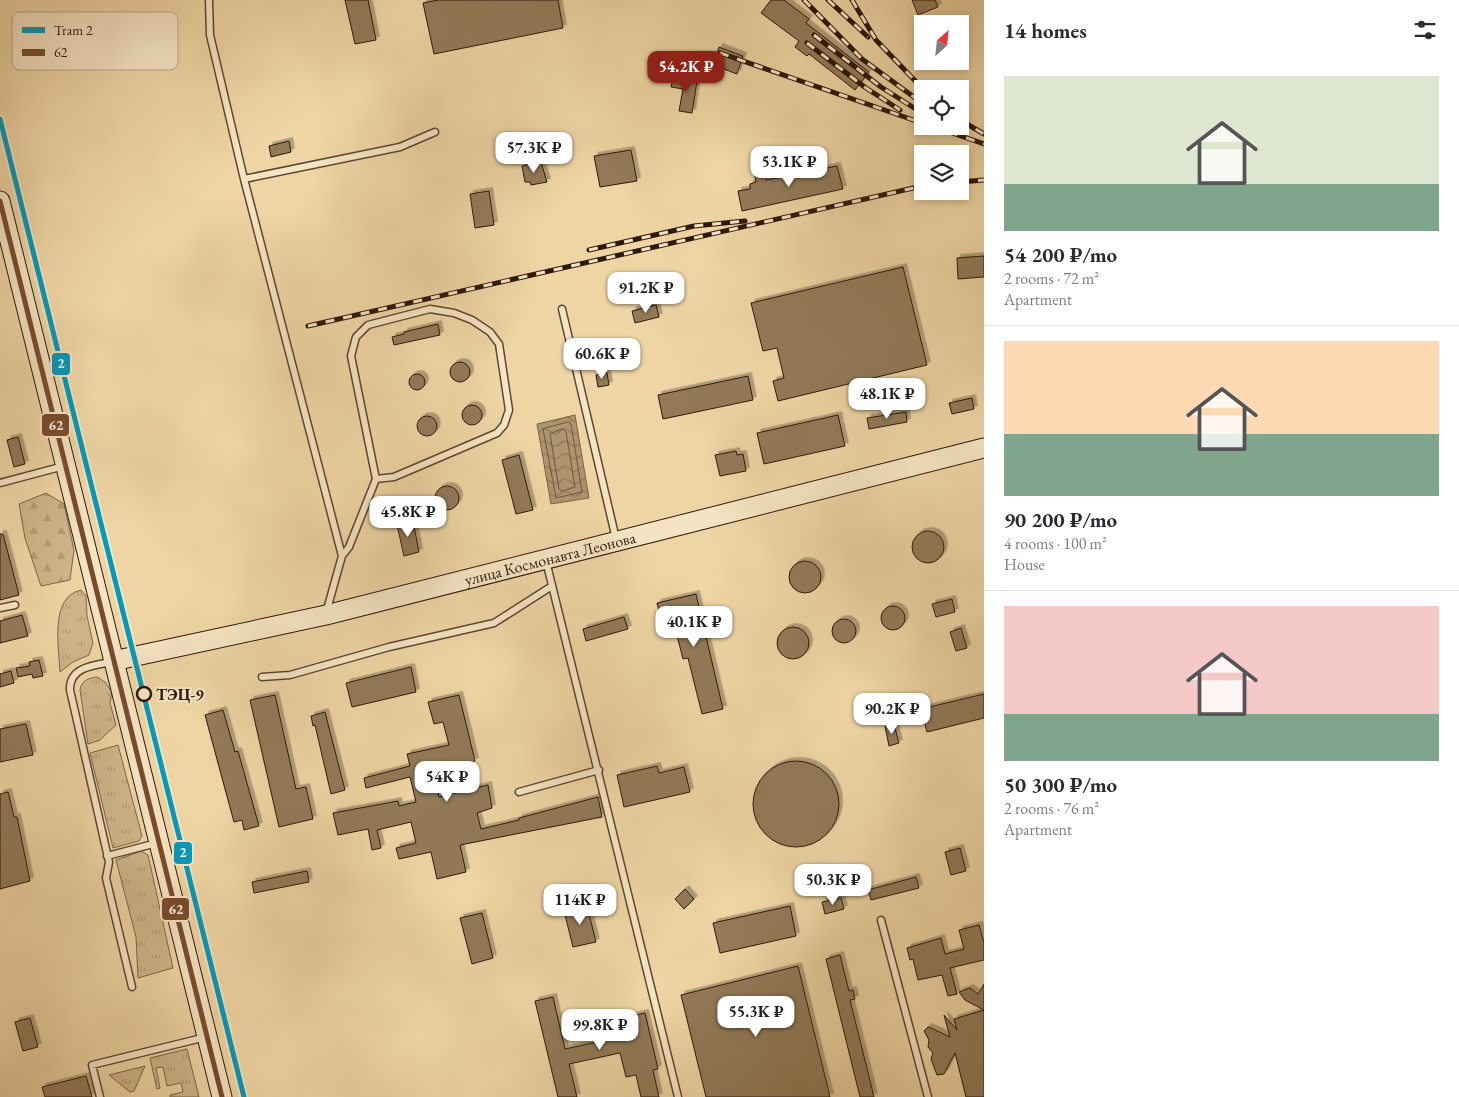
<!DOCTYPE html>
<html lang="en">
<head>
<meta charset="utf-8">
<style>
	:root { --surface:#fff; --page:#f2f2f3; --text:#2b2b33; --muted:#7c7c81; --line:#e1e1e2; --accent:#8f2418 }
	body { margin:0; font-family:"EB Garamond",serif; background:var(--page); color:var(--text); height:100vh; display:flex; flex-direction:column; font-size:19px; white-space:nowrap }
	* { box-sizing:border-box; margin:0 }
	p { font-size:16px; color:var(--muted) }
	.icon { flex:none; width:28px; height:28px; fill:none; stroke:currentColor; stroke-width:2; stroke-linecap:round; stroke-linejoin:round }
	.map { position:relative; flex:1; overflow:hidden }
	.details { display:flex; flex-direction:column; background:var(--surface); width:475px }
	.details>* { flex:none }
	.needle { width:32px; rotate:27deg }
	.controls { position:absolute; left:914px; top:15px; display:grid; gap:10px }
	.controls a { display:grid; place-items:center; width:55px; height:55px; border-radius:0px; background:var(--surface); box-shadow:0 2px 8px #0003; font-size:25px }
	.price { position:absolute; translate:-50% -42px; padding:0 11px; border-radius:10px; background:#fff; color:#222; font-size:16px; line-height:32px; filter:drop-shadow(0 1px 2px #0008) }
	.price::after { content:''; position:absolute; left:50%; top:30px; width:15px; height:11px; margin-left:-8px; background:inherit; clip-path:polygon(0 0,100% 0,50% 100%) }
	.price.current { background:var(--accent); color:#fff }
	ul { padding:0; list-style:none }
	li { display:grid; align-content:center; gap:10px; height:265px; padding:0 20px }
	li+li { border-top:1px solid var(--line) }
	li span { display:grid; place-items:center; height:155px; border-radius:0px; color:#555 }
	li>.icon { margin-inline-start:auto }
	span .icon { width:90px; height:90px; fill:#fffc; stroke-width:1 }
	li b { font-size:21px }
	h2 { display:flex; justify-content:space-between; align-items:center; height:60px; padding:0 20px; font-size:21px }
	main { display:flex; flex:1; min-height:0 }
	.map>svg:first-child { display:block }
</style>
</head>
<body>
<main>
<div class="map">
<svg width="984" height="1097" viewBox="0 0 984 1097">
	<defs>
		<pattern id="grass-tufts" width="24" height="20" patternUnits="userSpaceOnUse" patternTransform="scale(1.25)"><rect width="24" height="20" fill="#ceb589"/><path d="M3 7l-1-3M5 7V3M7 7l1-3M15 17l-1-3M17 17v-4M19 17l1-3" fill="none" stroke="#b19b75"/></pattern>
		<pattern id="forest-firs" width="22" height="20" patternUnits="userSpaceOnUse" patternTransform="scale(1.25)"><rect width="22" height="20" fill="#ceb589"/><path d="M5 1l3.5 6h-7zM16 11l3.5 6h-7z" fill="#b19b75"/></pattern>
		<pattern id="water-waves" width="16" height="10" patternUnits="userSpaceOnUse" patternTransform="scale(1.25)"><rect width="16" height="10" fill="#ad956f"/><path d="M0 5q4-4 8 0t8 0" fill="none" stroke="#8d7959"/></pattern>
		<filter id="shadow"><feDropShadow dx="3.5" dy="-3.5" stdDeviation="0" flood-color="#0004"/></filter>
	</defs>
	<rect width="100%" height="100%" fill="#efd5a4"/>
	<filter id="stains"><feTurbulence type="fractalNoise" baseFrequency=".004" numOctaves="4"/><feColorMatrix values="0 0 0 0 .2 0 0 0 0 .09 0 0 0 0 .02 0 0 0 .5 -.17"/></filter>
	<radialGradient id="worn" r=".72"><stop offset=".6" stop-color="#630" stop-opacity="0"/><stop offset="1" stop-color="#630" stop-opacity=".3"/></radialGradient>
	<path fill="url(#grass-tufts)" stroke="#7e6648" d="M81,590L86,596L87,616L93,643L89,655L73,662L60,672C59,648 49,597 81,590Z
		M97,677L105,682L112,692L110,703L116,725L100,740L88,744L80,690C81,681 88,678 97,677Z
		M118,745L142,836L139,841L113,848L90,753Z
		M141,851L148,855L173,968L138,978L136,937L116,860Z
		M187,1049L199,1097H170V1095L183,1092L181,1083L167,1086L163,1067L156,1068L160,1088L157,1089L150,1058Z
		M145,1066L134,1091L130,1092L109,1075Z"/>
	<path fill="url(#forest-firs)" stroke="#7e6648" d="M46,493L64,504L74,550L70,580L41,586L25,538L19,504Z"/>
	<path fill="url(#water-waves)" stroke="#7a6346" d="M575,415L589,498L551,504L537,424Z"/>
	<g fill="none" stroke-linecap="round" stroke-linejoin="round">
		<path stroke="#6d563c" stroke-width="1" d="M569,422L571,424L582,492L556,498L543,429Z
			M563,429L566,432L575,487L562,491L559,489L550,434Z"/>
	</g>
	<path fill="#927a59" stroke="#2d1808" filter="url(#shadow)" d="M345,0H368L376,40L355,44Z
		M438,0H558L563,28L434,54L423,3Z
		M771,0H784L809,19L806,23L869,72L855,90L809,54L807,56L795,47L799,41L761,13Z
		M912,0H935L938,7L918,15Z
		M719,47L743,56L737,74L713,65Z
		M673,77L697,81L692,113L679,111L683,89L671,87Z
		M289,141L291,152L271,157L269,146Z
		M631,150L637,181L600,187L594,156Z
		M541,162L547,182L531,185L530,182H525L522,166Z
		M837,166L843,189L742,211L738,191L750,189V184L756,182L754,170L764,168L766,180Z
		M489,191L494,225L475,228L470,194Z
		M984,256V277L958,279L957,258Z
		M903,267L927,365L778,401L773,381L784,378L777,348L763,351L751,303Z
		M656,305L659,317L635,323L632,311Z
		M438,324L440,335L394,345L392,337L404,334V332Z
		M450 372a10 10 0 1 1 20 0a10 10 0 1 1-20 0Z
		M607,373L609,385L598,387L596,375Z
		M409 382a8 8 0 1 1 16 0a8 8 0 1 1-16 0Z
		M748,376L753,400L663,419L658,395Z
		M972,398L974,409L952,414L949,403Z
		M462 415a10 10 0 1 1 20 0a10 10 0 1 1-20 0Z
		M906,412L907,422L869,429L867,418Z
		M838,415L845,446L764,464L757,433Z
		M417 426a10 10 0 1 1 20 0a10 10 0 1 1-20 0Z
		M18,437L25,464L14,467L7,440Z
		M736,451L737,455L743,454L746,471L720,476L715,455Z
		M519,455L533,510L516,514L502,460Z
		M435 498a12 12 0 1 1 24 0a12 12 0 1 1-24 0Z
		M413,521L419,552L404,556L397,525Z
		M912 547a16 16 0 1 1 32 0a16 16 0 1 1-32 0Z
		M0,534H3L19,595L0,600Z
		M789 577a16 16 0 1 1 32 0a16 16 0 1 1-32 0Z
		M696,594L723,709L702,714L688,658L683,659L674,624L663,627L657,603Z
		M952,599L955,612L936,617L932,604Z
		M881 618a12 12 0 1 1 24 0a12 12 0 1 1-24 0Z
		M22,615L28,636L0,643V621Z
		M624,617L628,629L586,641L583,629Z
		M832 631a12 12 0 1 1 24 0a12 12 0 1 1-24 0Z
		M777 643a16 16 0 1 1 32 0a16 16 0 1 1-32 0Z
		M961,628L967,648L956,651L950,632Z
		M39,660L43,676L33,678L32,674L18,677L16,668L30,666L29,662Z
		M411,667L416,692L352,707L346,683Z
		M11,671L14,683L0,687V674Z
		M984,694V718L927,732L921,709Z
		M275,695L296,789L306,787L313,819L279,827L250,700Z
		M459,695L475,761L433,772L439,797L488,785L492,808L477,813L481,829L519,820V818L598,797L602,817L460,845L466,872L437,879L431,852L399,859L396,848L416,843L411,822L377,830L381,848L372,850L368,829L338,835L333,813L398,801L399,806L416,802L410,777L366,788L364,778L410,766L407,754L449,745L443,722L434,724L428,702Z
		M223,710L235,752L238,751L259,826L244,830L242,820L234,822L205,715Z
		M325,712L345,790L331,794L315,725L313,726L311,716Z
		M26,724L33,755L0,762V729Z
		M894,724L899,743L889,746L885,726Z
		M753 804a43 43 0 1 1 86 0a43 43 0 1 1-86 0Z
		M657,766L659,773L684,767L690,792L624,807L617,775Z
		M8,792L14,817H17L30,881L0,889V794Z
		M960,848L966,871L951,875L945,852Z
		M307,871L309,882L254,893L252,882Z
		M916,877L919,888L871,900L868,890Z
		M685,889L694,899L684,909L675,899Z
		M841,898L844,909L825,914L822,902Z
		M587,906L596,942L573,947L564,911Z
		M790,906L796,936L720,953L713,923Z
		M482,913L493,958L472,964L460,918Z
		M979,925L984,943V960L950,968L957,994L948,996L942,975L918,980L913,959L910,960L907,948L941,938L945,954L964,949L959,930Z
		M840,955L849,991L853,990L855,999L850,1000L874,1097H860L826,959Z
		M798,966L830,1097H706L681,995Z
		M984,984V1010L965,1000L959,992L970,988L978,994Z
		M553,997L565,1049L616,1038L612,1021L645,1013L658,1069L653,1070L659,1097H641L636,1075L626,1077L620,1053L569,1064L577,1097H558L535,1001Z
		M984,1010V1097H966L955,1053L944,1074L937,1075L931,1059L933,1053L928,1047L929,1040L924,1031L928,1027L931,1028L950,1037L944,1015L957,1030L954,1019Z
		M30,1018L38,1047L23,1051L15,1022Z
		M86,1076L92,1097H45L42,1087Z"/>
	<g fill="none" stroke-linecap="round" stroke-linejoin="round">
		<g stroke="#5e472f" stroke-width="9">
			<path id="lane" d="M209,0L210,35L244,179L342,556L326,613
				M244,179L400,147L435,132
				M562,309L616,539
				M0,483L64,466
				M342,556L349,547L376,479L394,477L497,433L504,425L509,410L499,344L490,332L472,320L454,313L430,309L368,325L356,337L351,356L376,479
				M546,561L678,1097
				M0,608L15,605
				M112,662C94,665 69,667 70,690L109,862L106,878L132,987
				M262,677L290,675L389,647L494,623L552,586
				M519,792L599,770
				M107,856L157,843
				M881,920L928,1097
				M100,1097L92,1065L206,1037"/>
		</g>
		<g stroke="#2d1808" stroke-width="21">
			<g id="secondary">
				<path d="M0,201L222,1097"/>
				<path id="s1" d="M113,661L326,615L984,448"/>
			</g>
		</g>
		<use href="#lane" stroke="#f5e4c4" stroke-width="6"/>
		<use href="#secondary" stroke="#f5e4c4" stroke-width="19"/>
		<g stroke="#2d1808" stroke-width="5">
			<path id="rail" d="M804,0L862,59L922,103
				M828,0L868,37
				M852,0L876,40L923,89
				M814,35L881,87L922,113
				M807,43L866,88L900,110
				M720,53L922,123
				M960,120L984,134
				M932,126L984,144
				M960,182L984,180
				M589,250L694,226L745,221
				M308,326L922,186"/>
		</g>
		<use href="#rail" stroke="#f5e4c4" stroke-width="3" stroke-dasharray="9" stroke-linecap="butt"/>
		<g stroke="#f5e4c4" stroke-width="9">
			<path id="bus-1" d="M0,201L222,1097"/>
		</g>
		<use href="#bus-1" stroke="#7a4b2a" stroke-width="5"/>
		<g stroke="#f5e4c4" stroke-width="9">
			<path id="tram-1" d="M0,119L244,1097"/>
		</g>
		<use href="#tram-1" stroke="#049aba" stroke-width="5"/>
	</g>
	<circle fill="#f5e4c4" stroke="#2d1808" stroke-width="2.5" cx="144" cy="694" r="7"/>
	<g text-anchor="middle" stroke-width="4" stroke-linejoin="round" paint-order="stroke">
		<g font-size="16" fill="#2d1808" stroke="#f5e4c4">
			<text dy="6" stroke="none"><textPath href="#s1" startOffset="449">улица Космонавта Леонова</textPath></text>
		</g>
		<g font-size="16" font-weight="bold" fill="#2d1808" stroke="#f5e4c4" text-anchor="start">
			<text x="156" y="700">ТЭЦ-9</text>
		</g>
	</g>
	<rect x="12" y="12" width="166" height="58" rx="8" fill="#f5e4c4" stroke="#b9a78c" stroke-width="1"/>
	<rect x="22" y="27" width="23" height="6" fill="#049aba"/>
	<rect x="22" y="49" width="23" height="7" fill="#7a4b2a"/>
	<g font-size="14" fill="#2d1808">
		<text x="54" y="35">Tram 2</text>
		<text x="54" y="57">62</text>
	</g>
	<g stroke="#f5e4c4" stroke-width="2">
		<rect x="51" y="352" width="20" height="24" rx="5" fill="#049aba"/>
		<rect x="41" y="413" width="29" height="24" rx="5" fill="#7a4b2a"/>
		<rect x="173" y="841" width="20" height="24" rx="5" fill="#049aba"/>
		<rect x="161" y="897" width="29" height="24" rx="5" fill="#7a4b2a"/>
	</g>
	<g font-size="14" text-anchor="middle" font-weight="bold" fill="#fff">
		<text x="61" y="368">2</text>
		<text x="56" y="430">62</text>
		<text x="183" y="857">2</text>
		<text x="176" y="914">62</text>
	</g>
	<rect width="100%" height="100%" filter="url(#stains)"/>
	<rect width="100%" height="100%" fill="url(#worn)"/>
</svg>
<div class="controls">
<a><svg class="needle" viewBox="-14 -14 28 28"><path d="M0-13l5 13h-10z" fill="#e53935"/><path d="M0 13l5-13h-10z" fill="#7c7c81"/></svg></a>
<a><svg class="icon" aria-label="locate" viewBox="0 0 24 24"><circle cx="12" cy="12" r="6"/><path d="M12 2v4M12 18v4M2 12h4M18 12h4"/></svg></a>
<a><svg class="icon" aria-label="layers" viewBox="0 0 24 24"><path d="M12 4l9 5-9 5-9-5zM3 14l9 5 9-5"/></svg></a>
</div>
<b class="price current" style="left:686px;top:93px">54.2K ₽</b>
<b class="price" style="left:534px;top:174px">57.3K ₽</b>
<b class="price" style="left:789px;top:188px">53.1K ₽</b>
<b class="price" style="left:646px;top:314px">91.2K ₽</b>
<b class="price" style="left:602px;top:380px">60.6K ₽</b>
<b class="price" style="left:887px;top:420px">48.1K ₽</b>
<b class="price" style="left:408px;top:538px">45.8K ₽</b>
<b class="price" style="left:694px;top:648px">40.1K ₽</b>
<b class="price" style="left:892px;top:735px">90.2K ₽</b>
<b class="price" style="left:447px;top:803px">54K ₽</b>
<b class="price" style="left:833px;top:906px">50.3K ₽</b>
<b class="price" style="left:580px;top:926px">114K ₽</b>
<b class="price" style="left:756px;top:1038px">55.3K ₽</b>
<b class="price" style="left:600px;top:1051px">99.8K ₽</b>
</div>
<section class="details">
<h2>14 homes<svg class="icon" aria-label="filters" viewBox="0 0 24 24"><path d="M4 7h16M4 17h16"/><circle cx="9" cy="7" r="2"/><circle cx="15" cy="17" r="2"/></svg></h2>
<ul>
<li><span style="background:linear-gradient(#dfe7d0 70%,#7fa58c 0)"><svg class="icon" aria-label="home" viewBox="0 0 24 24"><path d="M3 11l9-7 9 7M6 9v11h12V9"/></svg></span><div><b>54 200 ₽/mo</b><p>2 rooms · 72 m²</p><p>Apartment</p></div></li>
<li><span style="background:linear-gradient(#ffd9b3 60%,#7fa58c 0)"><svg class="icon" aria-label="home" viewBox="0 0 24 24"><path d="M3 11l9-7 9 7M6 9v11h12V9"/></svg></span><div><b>90 200 ₽/mo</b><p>4 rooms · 100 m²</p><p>House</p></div></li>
<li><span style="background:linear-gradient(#f6c9c9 70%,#7fa58c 0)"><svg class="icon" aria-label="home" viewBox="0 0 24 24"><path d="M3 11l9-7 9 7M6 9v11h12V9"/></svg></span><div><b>50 300 ₽/mo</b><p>2 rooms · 76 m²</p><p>Apartment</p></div></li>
</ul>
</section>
</main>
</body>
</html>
